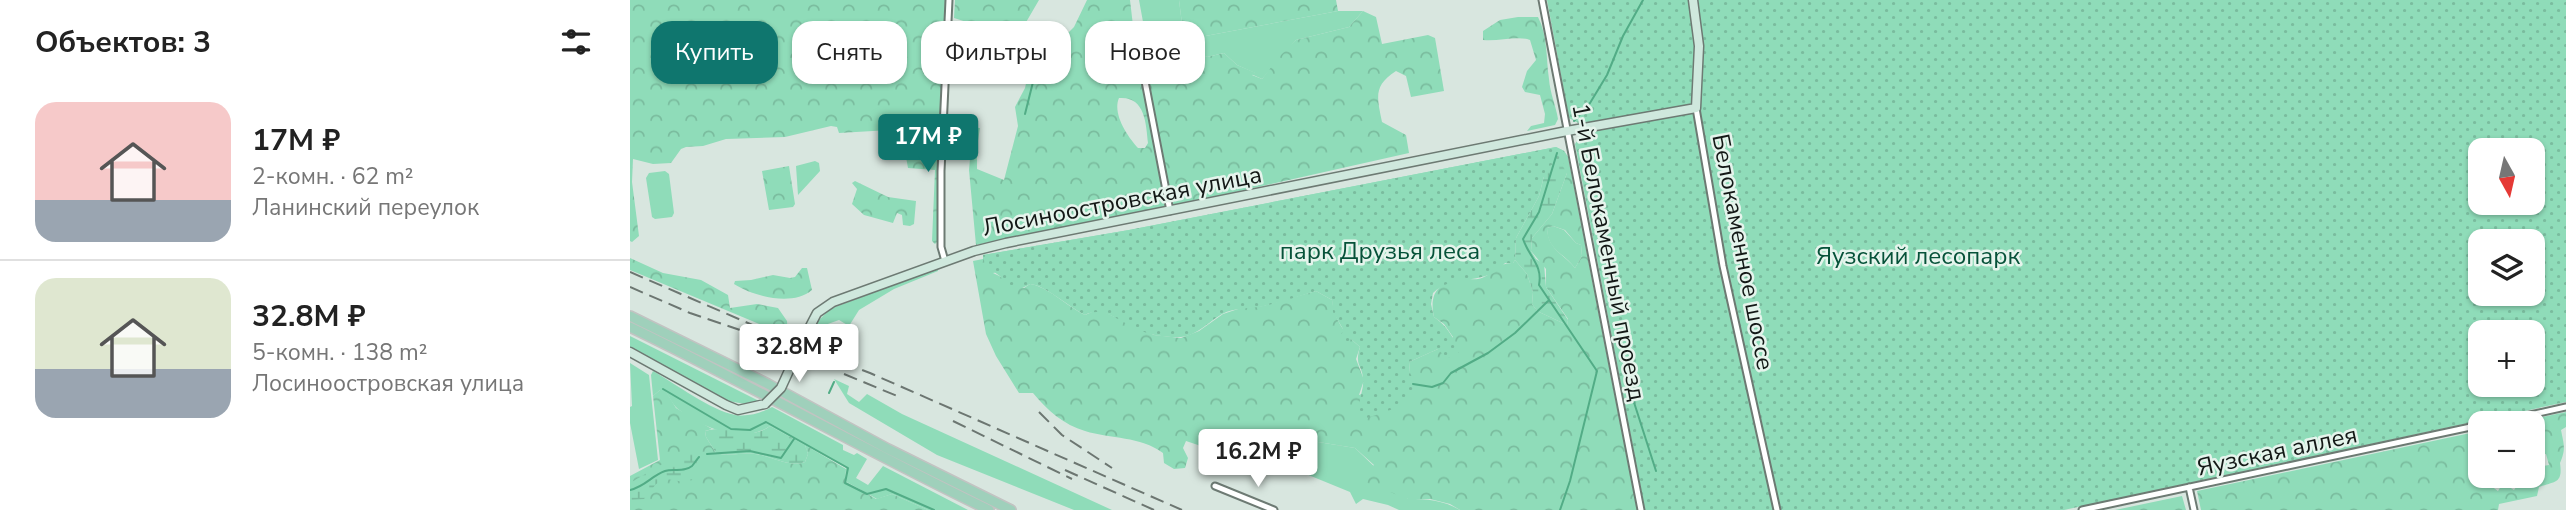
<!DOCTYPE html>
<html lang="ru">
<head>
<meta charset="utf-8">
<style>
	:root { --surface:#fff; --page:#f2f2f2; --text:#222; --muted:#767676; --line:#e0e0e0; --accent:#0f766e }
	body { margin:0; font-family:"Nunito Sans",sans-serif; background:var(--page); color:var(--text); height:100vh; display:flex; flex-direction:column; font-size:26px; white-space:nowrap }
	* { box-sizing:border-box; margin:0 }
	p { font-size:23px; color:var(--muted) }
	.icon { flex:none; width:38px; height:38px; fill:none; stroke:currentColor; stroke-width:2; stroke-linecap:round; stroke-linejoin:round }
	.map { position:relative; flex:1; overflow:hidden }
	.sheet { display:flex; flex-direction:column; background:var(--surface); width:630px }
	.sheet>* { flex:none }
	.banner { position:absolute; left:21px; top:21px; width:665px; height:63px; display:flex; gap:14px }
	.needle { width:46px; rotate:172deg }
	.controls { position:absolute; left:1838px; top:138px; display:grid; gap:14px }
	.controls a { display:grid; place-items:center; width:77px; height:77px; border-radius:14px; background:var(--surface); box-shadow:0 2px 5px #0004; font-size:35px }
	.price { position:absolute; translate:-50% -60px; padding:0 16px; border-radius:7px; background:#fff; color:#222; font-size:23px; line-height:46px; filter:drop-shadow(0 2px 4px #0008) }
	.price::after { content:''; position:absolute; left:50%; top:42px; width:21px; height:16px; margin-left:-10px; background:inherit; clip-path:polygon(0 0,100% 0,50% 100%) }
	.price.selected { background:var(--accent); color:#fff }
	ul { padding:0; list-style:none }
	li { display:flex; align-items:center; gap:21px; height:175px; padding:0 35px }
	li+li { border-top:2px solid var(--line) }
	li span { display:grid; place-items:center; flex:none; width:196px; height:140px; border-radius:21px; color:#555 }
	li>.icon { margin-inline-start:auto }
	span .icon { width:84px; height:84px; fill:#fffc; stroke-width:1 }
	li b { font-size:30px }
	h2 { display:flex; justify-content:space-between; align-items:center; height:84px; padding:0 35px; font-size:30px }
	.tag { padding:0 24px; border-radius:21px; background:var(--surface); box-shadow:0 2px 5px #0004; font-size:24px; line-height:63px }
	.tag.selected { background:var(--accent); color:#fff }
	main { display:flex; flex:1; min-height:0 }
	.map>svg:first-child { display:block }
</style>
</head>
<body>
<main>
<section class="sheet">
<h2>Объектов: 3<svg class="icon" aria-label="filters" viewBox="0 0 24 24"><path d="M4 7h16M4 17h16"/><circle cx="9" cy="7" r="2"/><circle cx="15" cy="17" r="2"/></svg></h2>
<ul>
<li><span style="background:linear-gradient(#f6c9c9 70%,#9aa5b1 0)"><svg class="icon" aria-label="home" viewBox="0 0 24 24"><path d="M3 11l9-7 9 7M6 9v11h12V9"/></svg></span><div><b>17M ₽</b><p>2-комн. · 62 m²</p><p>Ланинский переулок</p></div></li>
<li><span style="background:linear-gradient(#dfe7d0 65%,#9aa5b1 0)"><svg class="icon" aria-label="home" viewBox="0 0 24 24"><path d="M3 11l9-7 9 7M6 9v11h12V9"/></svg></span><div><b>32.8M ₽</b><p>5-комн. · 138 m²</p><p>Лосиноостровская улица</p></div></li>
</ul>
</section>
<div class="map">
<svg width="1936" height="510" viewBox="0 0 1936 510">
	<defs>
		<pattern id="forest-crowns" width="20" height="18" patternUnits="userSpaceOnUse" patternTransform="scale(1.75)"><rect width="20" height="18" fill="#8fdcb9"/><path d="M2 6a3 3 0 1 1 6 0M12 15a3 3 0 1 1 6 0" fill="none" stroke="#7abc9e"/></pattern>
		<pattern id="wetland-marsh" width="20" height="14" patternUnits="userSpaceOnUse" patternTransform="scale(1.75)"><rect width="20" height="14" fill="#8fdcb9"/><path d="M1 5h8M5 5V1M11 12h8M15 12V8" fill="none" stroke="#7abc9e"/></pattern>
		<pattern id="park-dots" width="8" height="8" patternUnits="userSpaceOnUse" patternTransform="scale(1.75)"><rect width="8" height="8" fill="#8fdcb9"/><path d="M2 2h.1M6 6h.1" fill="none" stroke="#7abc9e" stroke-width="1.8" stroke-linecap="round"/></pattern>
	</defs>
	<rect width="100%" height="100%" fill="#d8e6df"/>
	<path fill="#8fdcb9" d="M509,0H549L554,40L708,11H733L719,27L666,40L632,79L621,74L625,73L607,65L594,53L577,57L566,51L548,58L520,60Z
		M442,114L448,126L444,145L427,140L432,116Z
		M185,161L189,163L190,171L168,195L166,166Z
		M35,171L39,174L44,213L42,217L25,219L22,217L16,178L19,173Z
		M923,226L934,230L946,243L951,245L952,256L945,268C934,253 917,250 917,228Z
		M308,268V271L264,289L229,310L219,326L209,320L195,325L188,331L184,325L200,309Z
		M0,336L129,401L115,404L98,401L0,348Z
		M0,363L19,375L28,460L9,469L0,423V407L2,406Z
		M23,371C46,384 80,410 105,415C119,417 131,413 142,407L213,445V450L224,455L227,453L237,459L226,478L238,485L253,466L338,510H298L262,494L247,499L215,481L216,468L140,426C114,445 70,427 48,409C42,404 39,396 35,391L30,390L23,396L21,375Z
		M204,379L219,386L217,394L229,402L237,394L272,414L482,510H444L307,455L219,403Z
		M594,432L682,441L725,448L778,499C797,499 813,500 830,510H769L758,505L733,499L726,504L720,492L588,438Z"/>
	<path fill="url(#forest-crowns)" fill-rule="evenodd" d="M0,0H315L311,127L209,133L207,127L201,126L155,137L96,139L73,146L56,147L51,149L41,163L23,164L3,159L2,182L9,236L2,242L0,241Z
		M325,0H409L395,24L384,37L324,18Z
		M457,0H500L509,77L516,82L521,78L520,60L548,58L566,51L577,57L594,53L607,65L626,73L622,75L632,79L649,57L666,40L719,27L733,11L746,17L752,44L798,35L805,38L814,91L781,97L776,76L766,71C743,86 747,97 752,122L776,135L779,153L543,206L539,203L535,207L346,245L339,170L341,147L337,127L350,128L347,147V169L374,180L388,126L385,107L395,88L406,38L436,35L444,27ZM489,98C515,96 516,123 518,143L515,148H508C498,137 482,114 489,98Z
		M549,0H706L708,11L554,40Z
		M888,17H908C918,36 916,59 919,79C920,93 926,106 928,119L925,125L897,131L901,126L914,123L915,114L910,95L895,92L892,87L897,71L906,60L900,40C887,35 868,42 853,40V31L870,20Z
		M297,135L307,136L309,143L307,156L309,240L305,244L302,241L305,170L278,168L274,146L282,140H292Z
		M926,147L934,151L938,157L1007,510H830L820,504L800,499H778L732,481L731,477L744,465L725,448L682,441L594,432L587,439L583,436L571,446L556,441L553,448L558,458L555,468L544,469L534,463L533,453C510,436 481,439 455,431C434,425 417,410 403,393H389L366,356L356,334L343,261L353,259V255L499,230ZM937,173L922,214L902,238L901,251L916,269V287L938,319L937,325L907,311L902,304L903,292L897,274L885,260L883,263C868,262 861,277 848,279C843,280 837,278 831,279C807,282 799,295 804,317L814,324L823,337L808,349L779,362L780,373L729,395L734,380L726,359L730,347C715,335 704,319 702,300L686,291L633,306L611,308L593,314L569,331L551,338L524,335L474,312H462L455,315C438,307 417,286 400,284L394,288L363,273ZM923,226L935,230L946,243L951,245L952,256L945,268C934,254 918,250 917,228Z
		M159,166L165,204L163,207L139,210L132,171Z
		M225,181L258,197L286,201L284,224L280,226L273,225L272,215L267,213L263,223L234,215L222,204L227,189L222,183Z
		M0,258L33,273L71,280L98,295L100,308L127,304L148,308L157,321L158,336L0,270Z
		M172,268H177L182,290C162,307 123,296 104,284L105,281L121,280L143,275L160,278L165,277Z
		M30,390H35L46,408L82,429L75,431L76,437L86,453C100,457 112,452 125,454C142,456 159,468 175,462L178,454L175,445L216,469L215,481L246,499L262,494L298,510H0V476L30,460L23,396Z
		M1936,412V427L1931,430C1934,445 1936,449 1930,463C1933,484 1925,481 1909,487L1907,496L1869,504L1868,510H1571L1567,491L1850,431V476H1867L1861,486L1868,491L1873,483L1884,490L1889,483L1878,476H1902V468L1919,465L1916,454L1902,457V424L1884,423Z
		M1552,496L1556,510H1485Z"/>
	<path fill="url(#wetland-marsh)" d="M923,164L932,165L937,173L922,214L902,238L901,251L906,259L914,264L916,287L938,320L937,325L907,311L902,304L903,292L897,274L885,260L886,238L909,196L916,168Z
		M140,426L175,445L178,454L175,462C159,468 142,456 125,454C112,452 100,457 86,453L76,437L75,431C98,424 119,442 140,426Z
		M61,440L71,478L54,482L37,479L26,484L14,499L0,500V483L46,456Z"/>
	<path fill="url(#park-dots)" fill-rule="evenodd" d="M917,0H1936V402L1434,510H1015L945,144L952,134L950,124L939,118ZM1850,150H1902V203H1850ZM1850,242H1902V294H1850ZM1850,332H1902V385H1850Z
		M926,147L934,151L938,157L932,165L923,164L916,168L909,196L886,238L885,260L883,263H875C857,287 824,272 803,293L801,304L804,317C817,326 823,336 829,352L823,357L816,358L808,349L779,362L780,373L788,389L766,408L737,418L729,410C729,398 734,388 733,380C733,365 724,367 730,347L721,339L716,343L710,339L713,329L703,312L702,300L686,291C669,296 652,302 634,306C621,309 605,307 592,314C577,323 565,338 546,337C533,337 521,335 509,330C491,323 474,305 455,315C439,307 415,285 400,284C392,289 386,290 375,287L371,277L355,265L353,255L499,230Z"/>
	<g fill="none" stroke-linecap="round" stroke-linejoin="round">
		<path stroke="#52ac86" stroke-width="2" d="M395,114L404,78
			M944,121L960,103L977,75L993,36L1013,0
			M927,153L909,212L893,239C899,257 913,265 909,285L967,371L940,481L930,510
			M212,340L216,351L214,357
			M993,368L1026,471
			M783,384L802,387L813,383L821,373L858,353L885,333L918,301
			M33,389L101,429L120,430L136,422L218,468L215,483L237,494L256,489L304,510
			M199,393L204,382
			M77,454L120,451L151,458L164,439
			M0,490C16,486 21,476 35,471C43,468 53,473 62,466C63,465 68,458 69,457"/>
		<g stroke="#6d7a73" stroke-width="9">
			<path id="street" d="M912,0L1011,510
				M514,76L540,211
				M1066,108L1093,266L1147,510
				M315,261L311,247V171L319,0
				M1859,424L1936,407
				M585,486L644,510
				M1559,487L1564,510
				M1452,510L1850,425"/>
		</g>
		<g stroke="#6d7a73" stroke-width="11">
			<path id="secondary" d="M173,340L187,313L203,302L344,251L376,243L937,131L1066,108L1069,46L1063,0
				M0,352L96,405L108,410L135,404"/>
		</g>
		<g stroke="#c2c3c2" stroke-width="12">
			<path id="primary" d="M0,316L138,384L258,449L381,510
				M0,327C121,385 238,452 359,510"/>
		</g>
		<use href="#street" stroke="#fff" stroke-width="5"/>
		<use href="#secondary" stroke="#cfe8dd" stroke-width="8"/>
		<use href="#primary" stroke="#9fd0bb" stroke-width="9"/>
		<path stroke="#6c7671" stroke-width="2" stroke-dasharray="14 7" stroke-linecap="butt" d="M0,272L178,349L240,373L552,510
			M0,287L60,313L110,330
			M214,374L272,398
			M409,412L432,435L482,468
			M323,421L442,479
			M435,470L524,510"/>
		<g stroke="#6d7a73" stroke-width="11" stroke-linecap="butt">
			<path id="secondary-bridge" d="M135,404L151,388L173,340"/>
		</g>
		<use href="#secondary-bridge" stroke="#cfe8dd" stroke-width="8"/>
	</g>
	<g text-anchor="middle" stroke-width="5" stroke-linejoin="round" paint-order="stroke">
		<g font-size="24" fill="#131816" stroke="#e5f4ec">
			<text transform="translate(492 201) rotate(-11)" y="8">Лосиноостровская улица</text>
			<text transform="translate(979 252) rotate(79)" y="8">1-й Белокаменный проезд</text>
			<text transform="translate(1113 252) rotate(79)" y="8">Белокаменное шоссе</text>
			<text transform="translate(1647 451) rotate(-12)" y="8">Яузская аллея</text>
		</g>
		<g font-size="24" fill="#065239" stroke="#e5f4ec">
			<text x="750" y="259">парк Друзья леса</text>
			<text x="1288" y="264">Яузский лесопарк</text>
		</g>
	</g>
</svg>
<div class="controls">
<a><svg class="needle" viewBox="-14 -14 28 28"><path d="M0-13l5 13h-10z" fill="#e53935"/><path d="M0 13l5-13h-10z" fill="#767676"/></svg></a>
<a><svg class="icon" aria-label="layers" viewBox="0 0 24 24"><path d="M12 4l9 5-9 5-9-5zM3 14l9 5 9-5"/></svg></a>
<a>+</a>
<a>−</a>
</div>
<b class="price selected" style="left:298px;top:174px">17M ₽</b>
<b class="price" style="left:169px;top:384px">32.8M ₽</b>
<b class="price" style="left:628px;top:489px">16.2M ₽</b>
<div class="banner">
<a class="tag selected">Купить</a>
<a class="tag">Снять</a>
<a class="tag">Фильтры</a>
<a class="tag">Новое</a>
</div>
</div>
</main>
</body>
</html>
